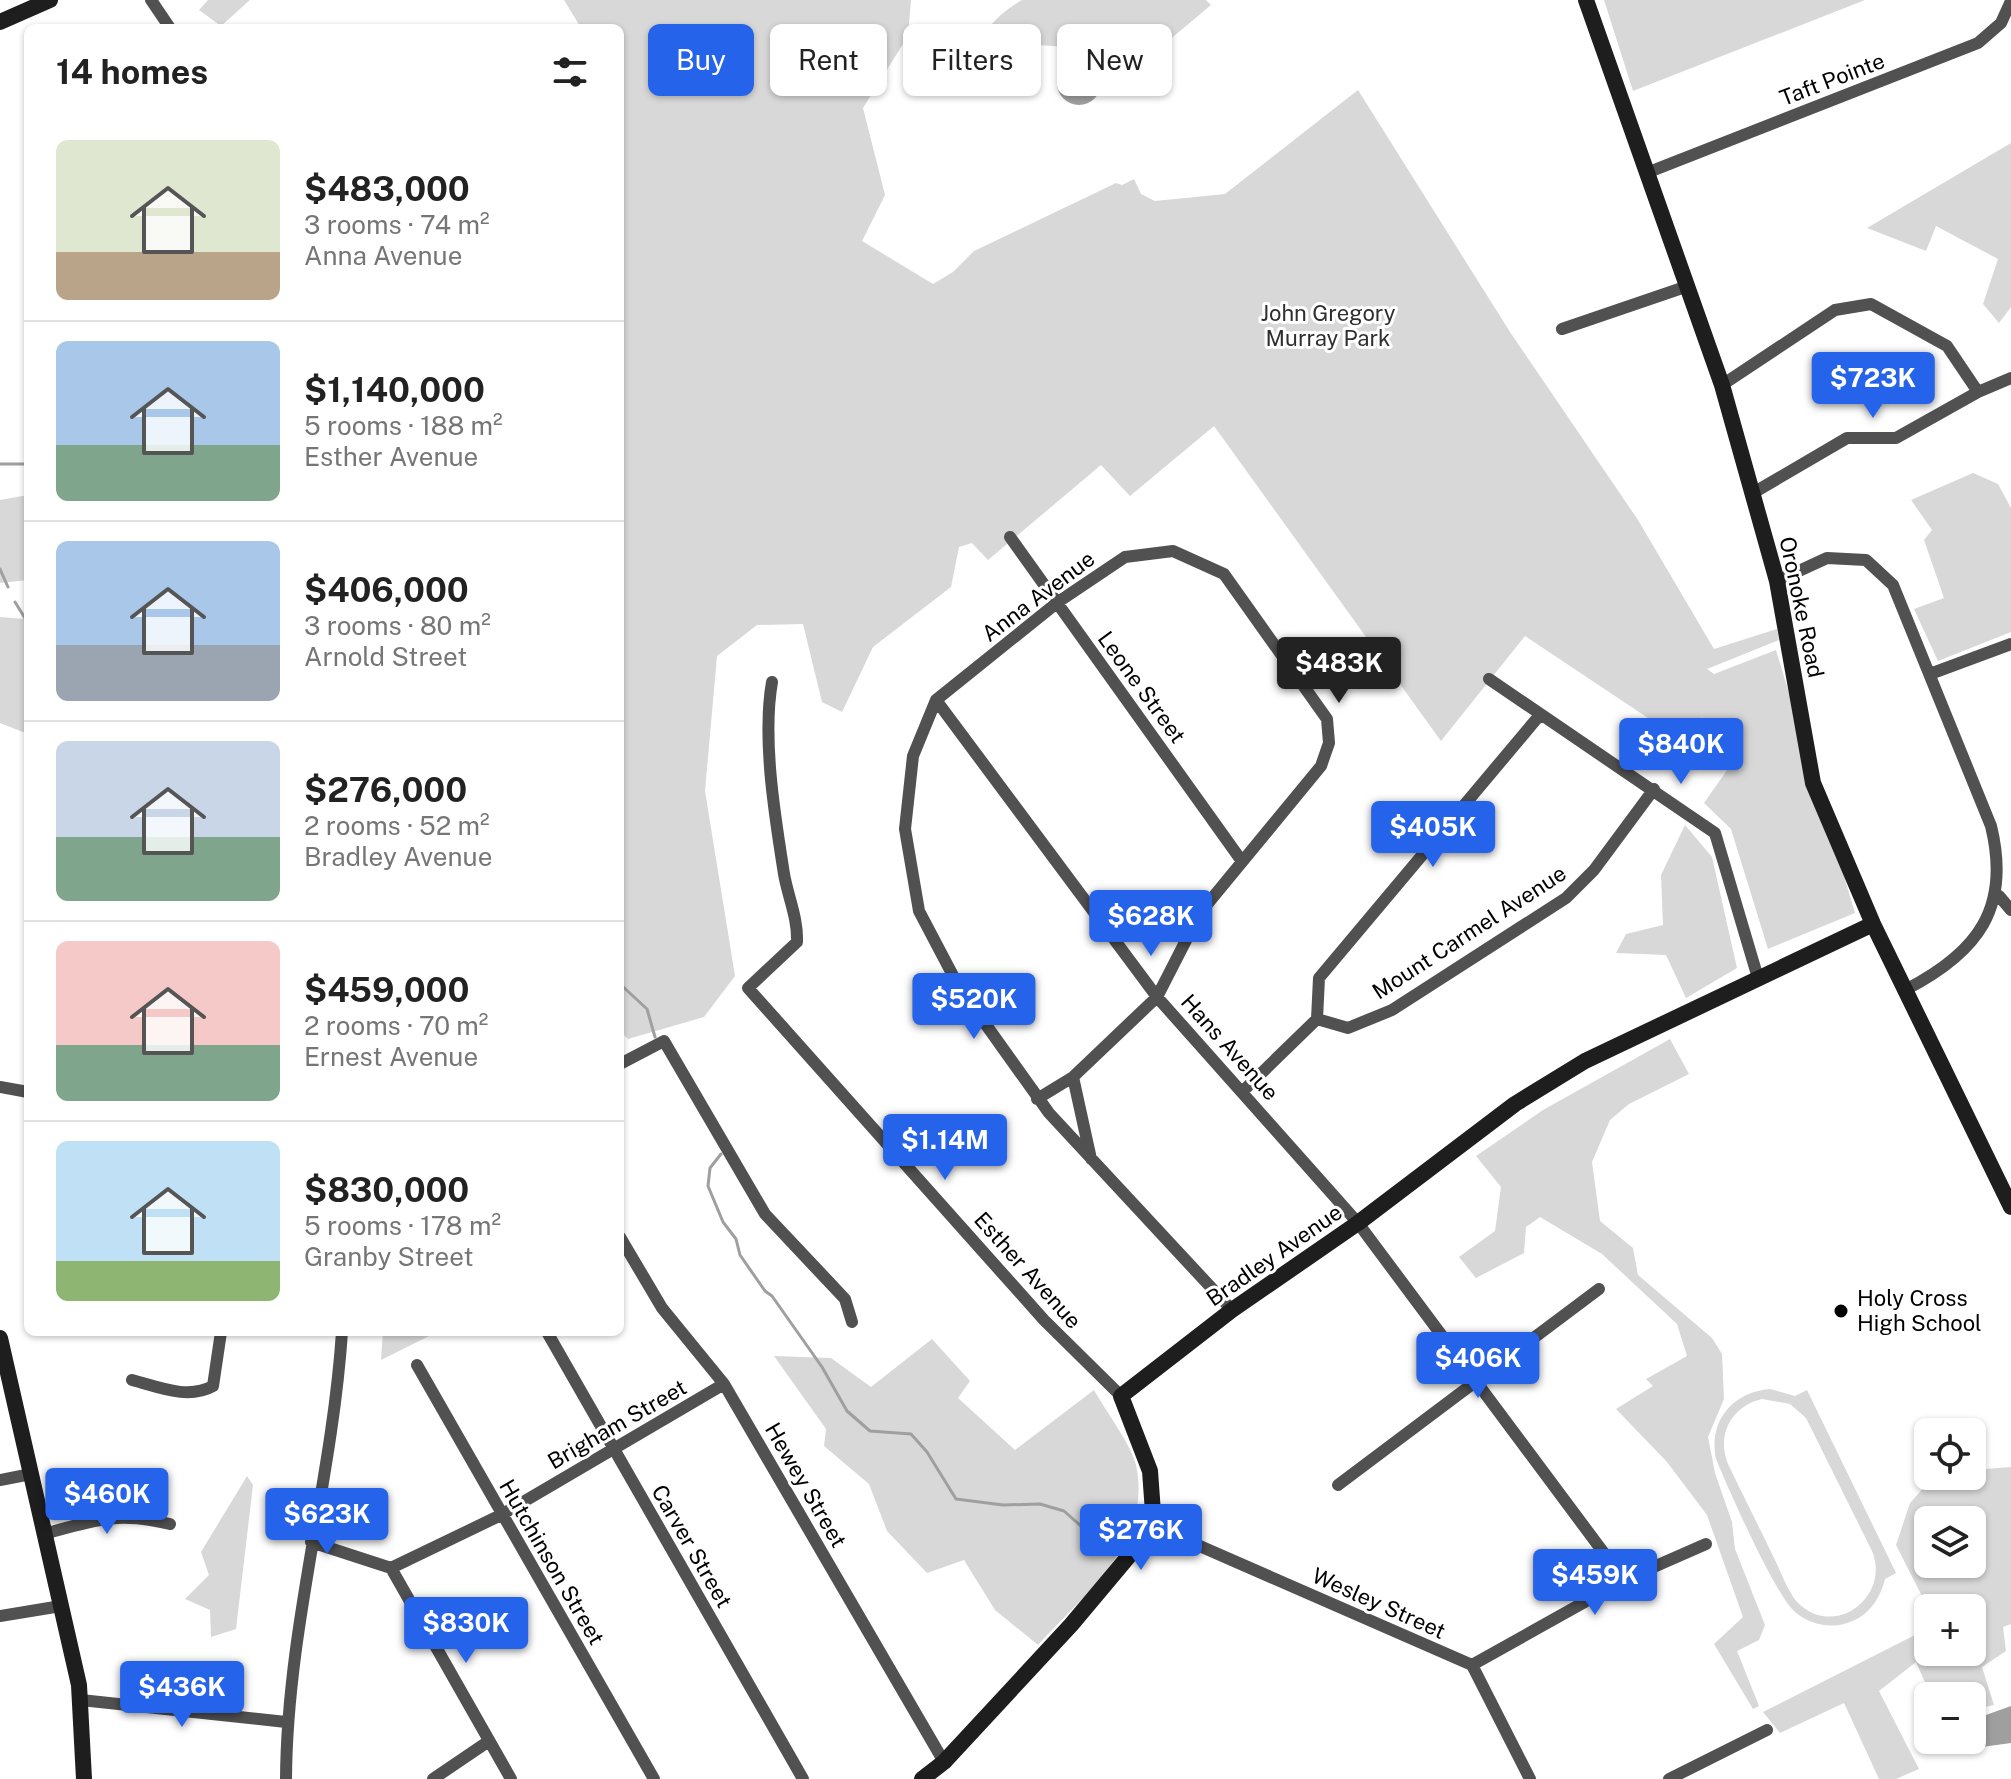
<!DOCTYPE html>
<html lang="en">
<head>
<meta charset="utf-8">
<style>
	:root { --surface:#fff; --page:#f2f2f2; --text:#222; --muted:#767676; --line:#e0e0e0; --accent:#2563eb }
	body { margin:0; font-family:"Public Sans",sans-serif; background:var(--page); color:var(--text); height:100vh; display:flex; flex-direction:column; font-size:30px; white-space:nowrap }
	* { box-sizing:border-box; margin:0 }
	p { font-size:26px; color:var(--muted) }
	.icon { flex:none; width:44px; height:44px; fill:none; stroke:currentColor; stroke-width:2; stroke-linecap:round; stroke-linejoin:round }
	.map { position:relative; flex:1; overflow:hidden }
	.sheet { position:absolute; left:24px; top:24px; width:600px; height:1312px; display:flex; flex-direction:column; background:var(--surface); border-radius:12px; box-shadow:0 2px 6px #0004 }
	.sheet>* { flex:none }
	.guide { position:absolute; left:648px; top:24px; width:760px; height:72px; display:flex; gap:16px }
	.tools { position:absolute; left:1914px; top:1418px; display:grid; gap:16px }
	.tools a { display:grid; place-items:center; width:72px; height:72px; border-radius:12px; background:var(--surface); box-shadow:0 2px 6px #0004; font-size:40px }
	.price { position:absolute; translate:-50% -68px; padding:0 18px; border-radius:8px; background:var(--accent); color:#fff; font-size:26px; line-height:52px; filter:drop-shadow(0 2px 4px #0008) }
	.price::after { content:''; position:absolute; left:50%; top:48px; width:24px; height:18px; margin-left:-12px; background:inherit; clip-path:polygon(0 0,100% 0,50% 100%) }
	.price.on { background:#222; color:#fff }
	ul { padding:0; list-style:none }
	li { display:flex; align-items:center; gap:24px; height:200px; padding:0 32px }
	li+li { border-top:2px solid var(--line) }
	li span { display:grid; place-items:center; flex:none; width:224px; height:160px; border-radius:12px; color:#555 }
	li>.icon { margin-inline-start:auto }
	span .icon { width:96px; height:96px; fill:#fffc; stroke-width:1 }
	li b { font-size:34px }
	h2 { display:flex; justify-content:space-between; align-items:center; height:96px; padding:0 32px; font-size:34px }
	.pill { padding:0 28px; border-radius:12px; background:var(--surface); box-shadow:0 2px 6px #0004; font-size:28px; line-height:72px }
	.pill.on { background:var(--accent); color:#fff }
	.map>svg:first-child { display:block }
</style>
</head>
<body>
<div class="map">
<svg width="2011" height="1779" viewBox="0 0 2011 1779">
	<rect width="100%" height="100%" fill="#fff"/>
	<path fill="#d8d8d8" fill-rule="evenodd" d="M208,0H250L221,26L199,10Z
		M564,0H911L908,36L863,108L885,195L862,241L933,284L953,272L974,251L1116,183L1122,185L1134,179L1141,194L1155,201L1225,194L1358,90L1510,332L1638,520L1714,649L1777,629L1779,640L1707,669L1714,674L1776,650L1855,913L1768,949L1731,829L1704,803L1730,766L1721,730L1701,717L1714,741L1693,748L1525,636L1441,741L1214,426L1130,496L1101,465L988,560L972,543L959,547L951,587L873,647L842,712L822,702L803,624L757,625L717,656L705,791L735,976L704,1017L628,1039L620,1031V28H581Z
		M1022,0H1206L1211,5L1130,73L1071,47L1020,44L980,61C976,33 1000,13 1022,0Z
		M1604,0H1865L1633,91Z
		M2011,143V307L1999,323L1983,304L1998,259L1936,226L1926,251L1867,228Z
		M1973,473L1998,484L2011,508V632L1938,661L1914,609L1944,598L1924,540L1932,530L1911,500Z
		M28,495V580L0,583V500Z
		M0,617L25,619L28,734L0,723Z
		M1685,825L1712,857L1737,968L1686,998L1666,955L1616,953L1626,934L1663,925L1661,875Z
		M1670,1039L1689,1074L1629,1104L1610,1120L1592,1162L1600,1221L1633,1248L1638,1275L1712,1338L1722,1354L1724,1399L1708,1437L1715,1473L1732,1522L1735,1549L1765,1625L1759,1640L1737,1651L1759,1706L1753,1709L1714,1644L1743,1617L1707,1515L1667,1462L1616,1409L1653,1386L1646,1379L1687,1356L1677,1324L1602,1254L1540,1217L1526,1227L1524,1253L1476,1278L1459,1257L1495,1231L1501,1187L1476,1156L1543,1110Z
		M383,1332H437L381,1360Z
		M932,1339L970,1381L958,1398L1015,1450L1094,1390C1105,1410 1131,1444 1136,1465C1153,1542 1084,1594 1038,1645L995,1610L964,1560L927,1573L887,1531L869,1484L824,1446L826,1429L774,1356L831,1358L871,1387Z
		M1770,1389L1795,1396L1807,1390L1896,1573L1885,1579C1880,1599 1868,1617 1847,1623C1829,1629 1809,1624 1795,1612C1775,1595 1728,1488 1716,1459C1708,1422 1732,1392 1770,1389ZM1762,1399L1790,1404L1806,1418L1872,1551C1891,1597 1834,1640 1797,1602C1787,1590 1781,1572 1774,1558C1759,1527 1743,1495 1728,1464C1716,1434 1732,1406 1762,1399Z
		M2011,1467V1624L2003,1627L2006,1651L1982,1667L1994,1705L1972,1710V1696H1931L1916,1662L1879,1691L1919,1769L1896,1779H1879L1844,1703L1780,1733L1763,1712L1915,1635L1925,1602L1896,1545L1910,1503L1934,1476H1972V1470ZM1972,1520V1564H1928V1520ZM1928,1608H1972V1652H1928Z
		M247,1476L253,1485L236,1629L211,1637L210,1610L185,1599L209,1575L201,1552Z"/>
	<path fill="#9f9f9f" d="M1057 83a22 22 0 1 1 44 0a22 22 0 1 1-44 0Z
		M2011,1706V1743L1982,1747L1972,1733V1720Z"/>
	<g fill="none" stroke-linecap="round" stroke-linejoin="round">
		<path stroke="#9f9f9f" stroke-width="3" d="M0,464H28
			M0,569L8,587
			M15,602L28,623
			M620,984L647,1009L655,1037
			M721,1154L710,1168L708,1186L723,1222L736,1239L740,1255L765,1291L772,1296L822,1367L847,1411L870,1431L911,1434L927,1452L956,1499L1003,1505L1040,1504L1064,1511L1090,1534"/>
		<path stroke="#515151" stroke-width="12" d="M151,0L170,28
			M1649,172L1978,43L2001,23L2011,1
			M1562,329L1688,286
			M1722,385L1835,310L1871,304L1947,346L1978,392
			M1753,493L1847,438H1896L1978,392L2011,378
			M1010,537L1241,860
			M1777,581L1827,558L1866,560L1893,585L1991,826C2011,908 1978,952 1907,989
			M1930,674L2011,644
			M1489,679L1715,833L1758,978
			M772,682C762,739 775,817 784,874C788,897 798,918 797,942L748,988L1044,1320L1121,1396
			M936,700L1157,997L1358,1223L1624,1580
			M1999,896L2011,910
			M1317,1019L1319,978L1539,716
			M620,1064L664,1041L765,1214L845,1299L852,1322
			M0,1087L28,1092
			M1244,1090L1317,1019L1348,1028L1392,1010L1566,898L1594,870L1654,789
			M1037,1099L1073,1077
			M1091,1159L1073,1077L1157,997L1200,913L1321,766L1329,743L1327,719L1224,574L1173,551L1125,557L1058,602L936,700L913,756L905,829L919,911L959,987L1049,1113L1232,1310
			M620,1237L662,1308L724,1384L944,1762
			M547,1332L803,1779
			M417,1365L654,1779
			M132,1380C159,1387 188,1400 213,1386L221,1332
			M0,1480L31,1474
			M1338,1485L1599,1289
			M1154,1526L1472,1665L1530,1779
			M44,1534C94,1520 118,1511 170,1524
			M311,1542L391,1568L501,1515L724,1384
			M391,1568L511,1779
			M0,1616L61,1606
			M1472,1665L1624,1580L1706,1544
			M81,1700L286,1722
			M286,1779C287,1628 332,1482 342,1332
			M433,1779L489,1741
			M1669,1779L1767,1730"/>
		<path stroke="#1e1e1e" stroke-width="16" d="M1586,0L1722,385L1777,581L1813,783L1873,924L2011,1207
			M0,22L50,0
			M0,1338L79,1685L84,1779
			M922,1779L944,1762L1071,1625L1154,1526L1150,1471L1121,1396L1232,1310L1358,1223L1515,1104L1585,1061L1873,924"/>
	</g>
	<circle fill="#000" stroke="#fff" stroke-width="3" cx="1841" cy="1311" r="8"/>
	<g text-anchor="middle" stroke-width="6" stroke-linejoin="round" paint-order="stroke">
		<g font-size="22" fill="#000" stroke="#fff">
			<text transform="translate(1832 79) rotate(-21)" y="8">Taft Pointe</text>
			<text transform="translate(1038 596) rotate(-37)" y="8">Anna Avenue</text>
			<text transform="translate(1802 607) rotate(78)" y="8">Oronoke Road</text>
			<text transform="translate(1142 687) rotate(54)" y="8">Leone Street</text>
			<text transform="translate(1469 932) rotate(-33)" y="8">Mount Carmel Avenue</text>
			<text transform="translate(1230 1047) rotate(48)" y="8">Hans Avenue</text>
			<text transform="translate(1274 1255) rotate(-35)" y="8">Bradley Avenue</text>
			<text transform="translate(1028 1270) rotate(48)" y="8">Esther Avenue</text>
			<text transform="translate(617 1424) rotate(-30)" y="8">Brigham Street</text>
			<text transform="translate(806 1485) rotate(60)" y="8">Hewey Street</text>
			<text transform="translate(692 1546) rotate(60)" y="8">Carver Street</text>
			<text transform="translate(552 1562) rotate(60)" y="8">Hutchinson Street</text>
			<text transform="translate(1379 1603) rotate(24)" y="8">Wesley Street</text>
		</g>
		<g font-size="22" fill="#2f2f2f" stroke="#fff">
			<text x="1328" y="321">John Gregory<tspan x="1328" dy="25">Murray Park</tspan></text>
		</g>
		<g font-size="22" fill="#000" stroke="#fff" text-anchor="start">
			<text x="1857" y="1306">Holy Cross<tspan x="1857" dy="25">High School</tspan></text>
		</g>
	</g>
</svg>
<div class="tools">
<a><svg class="icon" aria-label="locate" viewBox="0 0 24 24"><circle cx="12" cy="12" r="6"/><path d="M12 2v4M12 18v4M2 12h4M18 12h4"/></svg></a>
<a><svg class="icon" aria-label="layers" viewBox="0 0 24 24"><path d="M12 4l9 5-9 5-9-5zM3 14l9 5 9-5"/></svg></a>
<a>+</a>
<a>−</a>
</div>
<b class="price" style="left:1873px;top:420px">$723K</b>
<b class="price on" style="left:1339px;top:705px">$483K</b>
<b class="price" style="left:1681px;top:786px">$840K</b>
<b class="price" style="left:1433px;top:869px">$405K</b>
<b class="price" style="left:1151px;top:958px">$628K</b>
<b class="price" style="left:974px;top:1041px">$520K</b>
<b class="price" style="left:945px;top:1182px">$1.14M</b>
<b class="price" style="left:1478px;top:1400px">$406K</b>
<b class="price" style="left:107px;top:1536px">$460K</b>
<b class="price" style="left:327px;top:1556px">$623K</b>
<b class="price" style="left:1141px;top:1572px">$276K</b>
<b class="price" style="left:1595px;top:1617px">$459K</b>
<b class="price" style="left:466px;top:1665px">$830K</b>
<b class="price" style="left:182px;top:1729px">$436K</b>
<div class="guide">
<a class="pill on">Buy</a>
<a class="pill">Rent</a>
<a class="pill">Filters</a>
<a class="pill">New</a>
</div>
<section class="sheet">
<h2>14 homes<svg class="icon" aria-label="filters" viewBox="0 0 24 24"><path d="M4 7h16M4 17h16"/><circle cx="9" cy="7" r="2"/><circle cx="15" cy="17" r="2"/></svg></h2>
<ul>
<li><span style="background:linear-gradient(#dfe7d0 70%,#b9a48a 0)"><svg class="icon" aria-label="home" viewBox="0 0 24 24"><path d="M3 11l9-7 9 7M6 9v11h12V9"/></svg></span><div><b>$483,000</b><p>3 rooms · 74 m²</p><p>Anna Avenue</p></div></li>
<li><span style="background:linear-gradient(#a9c7e8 65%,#7fa58c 0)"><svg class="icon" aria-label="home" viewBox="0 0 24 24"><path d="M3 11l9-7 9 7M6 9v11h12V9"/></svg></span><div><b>$1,140,000</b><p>5 rooms · 188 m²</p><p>Esther Avenue</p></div></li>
<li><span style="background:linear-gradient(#a9c7e8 65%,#9aa5b1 0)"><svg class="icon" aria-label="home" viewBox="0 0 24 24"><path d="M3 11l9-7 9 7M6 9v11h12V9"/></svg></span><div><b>$406,000</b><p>3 rooms · 80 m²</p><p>Arnold Street</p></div></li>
<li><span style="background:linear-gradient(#c9d6e8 60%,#7fa58c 0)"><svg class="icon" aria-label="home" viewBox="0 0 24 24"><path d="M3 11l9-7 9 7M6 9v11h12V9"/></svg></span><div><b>$276,000</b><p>2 rooms · 52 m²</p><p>Bradley Avenue</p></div></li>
<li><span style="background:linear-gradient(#f6c9c9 65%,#7fa58c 0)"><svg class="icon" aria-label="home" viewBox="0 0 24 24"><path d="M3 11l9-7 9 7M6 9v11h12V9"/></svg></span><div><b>$459,000</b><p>2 rooms · 70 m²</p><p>Ernest Avenue</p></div></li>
<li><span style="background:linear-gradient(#bfe0f5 75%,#8fb573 0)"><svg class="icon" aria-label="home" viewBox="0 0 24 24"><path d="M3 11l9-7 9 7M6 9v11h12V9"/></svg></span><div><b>$830,000</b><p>5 rooms · 178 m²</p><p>Granby Street</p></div></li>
</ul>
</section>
</div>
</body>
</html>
